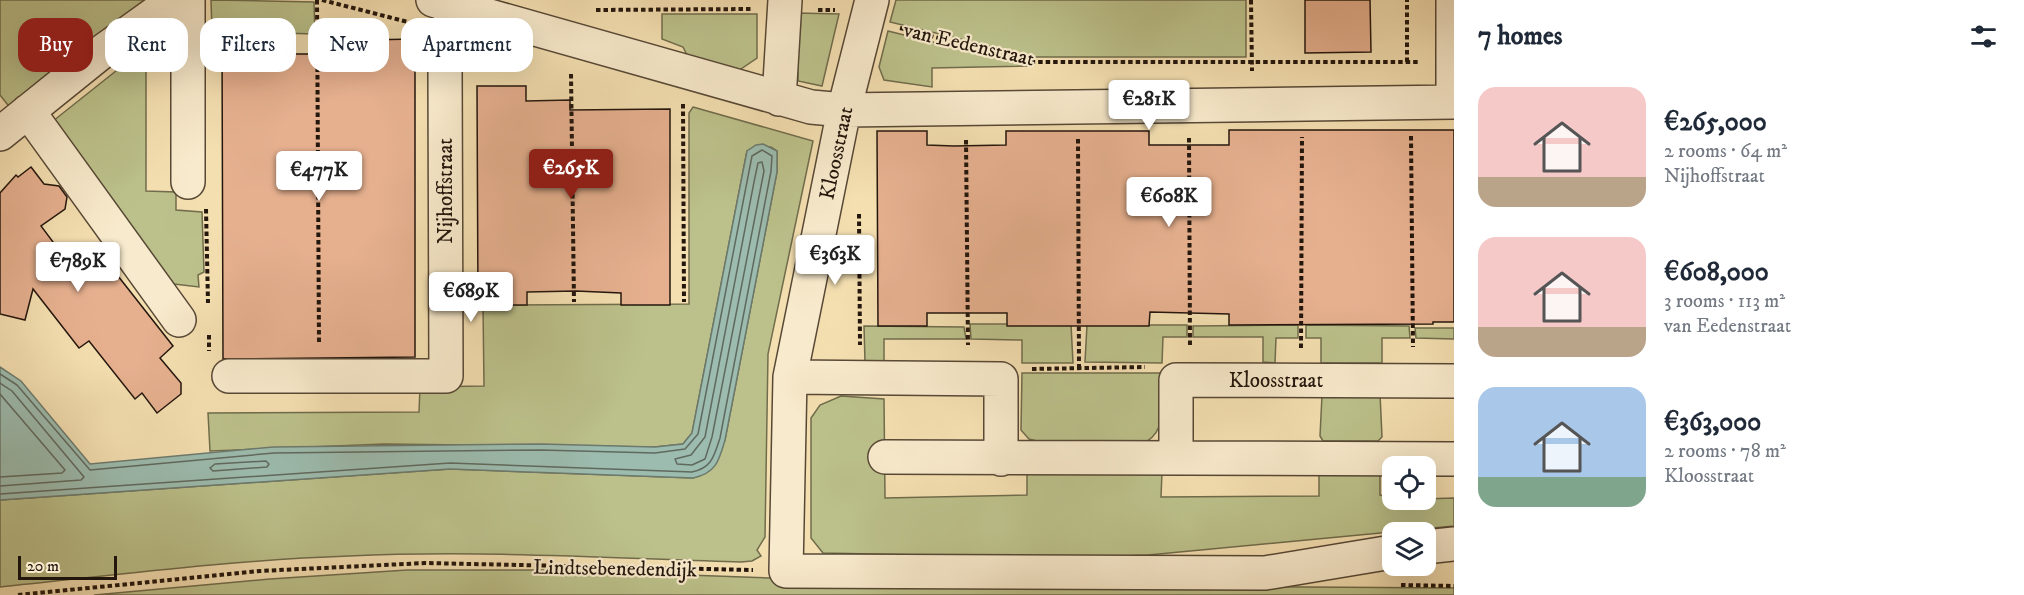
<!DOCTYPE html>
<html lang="en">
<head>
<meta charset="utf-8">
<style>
	:root { --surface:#fff; --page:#f2f2f3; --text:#1f2937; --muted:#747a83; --accent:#8f2418 }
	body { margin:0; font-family:"IM FELL DW Pica",serif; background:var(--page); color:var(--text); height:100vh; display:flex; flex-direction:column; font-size:22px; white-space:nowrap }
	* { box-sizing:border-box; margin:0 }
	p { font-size:20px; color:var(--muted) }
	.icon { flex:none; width:33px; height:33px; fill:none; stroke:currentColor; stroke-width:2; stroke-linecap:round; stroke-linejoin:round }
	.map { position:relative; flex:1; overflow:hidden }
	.details { display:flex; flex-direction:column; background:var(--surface); width:570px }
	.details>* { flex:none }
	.banner { position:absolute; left:18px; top:18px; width:570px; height:54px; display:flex; gap:12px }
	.tools { position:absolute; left:1382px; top:456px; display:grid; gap:12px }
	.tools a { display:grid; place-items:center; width:54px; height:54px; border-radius:12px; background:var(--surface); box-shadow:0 6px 24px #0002; font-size:30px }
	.scale { position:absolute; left:18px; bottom:15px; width:99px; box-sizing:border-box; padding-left:6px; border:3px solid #23160d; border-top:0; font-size:16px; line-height:21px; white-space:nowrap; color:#23160d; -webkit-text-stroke:4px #f8eacc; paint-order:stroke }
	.price { position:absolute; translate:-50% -51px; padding:0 14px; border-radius:6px; background:#fff; color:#222; font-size:20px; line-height:39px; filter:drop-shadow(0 2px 3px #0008) }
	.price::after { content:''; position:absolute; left:50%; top:36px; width:18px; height:14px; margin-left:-9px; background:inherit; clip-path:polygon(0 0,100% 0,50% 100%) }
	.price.active { background:var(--accent); color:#fff }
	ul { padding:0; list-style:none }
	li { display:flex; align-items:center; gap:18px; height:150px; padding:0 24px }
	li span { display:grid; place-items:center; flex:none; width:168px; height:120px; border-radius:18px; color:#555 }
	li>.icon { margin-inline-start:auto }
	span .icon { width:72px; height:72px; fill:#fffc; stroke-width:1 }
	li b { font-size:26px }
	h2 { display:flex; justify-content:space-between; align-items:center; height:72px; padding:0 24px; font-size:26px }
	.chip { padding:0 21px; border-radius:18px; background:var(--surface); box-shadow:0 6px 24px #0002; font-size:21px; line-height:54px }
	.chip.active { background:var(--accent); color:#fff }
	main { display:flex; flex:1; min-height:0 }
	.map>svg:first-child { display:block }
</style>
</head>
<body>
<main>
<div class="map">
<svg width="1454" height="595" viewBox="0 0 1454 595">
	<rect width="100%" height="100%" fill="#f4dfb1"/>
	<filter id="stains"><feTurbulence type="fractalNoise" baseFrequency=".00333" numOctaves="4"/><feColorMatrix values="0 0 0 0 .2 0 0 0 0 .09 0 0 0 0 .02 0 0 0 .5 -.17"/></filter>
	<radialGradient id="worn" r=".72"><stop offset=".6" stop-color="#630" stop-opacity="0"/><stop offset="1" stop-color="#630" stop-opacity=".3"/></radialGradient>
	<path fill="#bcc18b" stroke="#706c4c" stroke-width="1.5" d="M0,0H150L11,109L0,95Z
		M211,0L314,2L315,34L212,31Z
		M896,0H1246V57H1035L890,22Z
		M797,13L839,14L822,86L798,81Z
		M662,14H757V58L738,71L688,57L683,47L662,39Z
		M175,24L176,68L146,67V191L176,192V210L202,212L204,272L198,275L199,287L174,284L48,125Z
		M888,31L1030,66L932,68V87L884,80L879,67Z
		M693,107L813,141L768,354L765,537L757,550L761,556L752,561L741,562C611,558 479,550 349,556C232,560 116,575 0,587V500L450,469L693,478L725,440L777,172V151L771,147L747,151L692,433L683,444L655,447L384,444L210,451L208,413L419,412L420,387L484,386L483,305L689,304V113Z
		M970,324H1071L1073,363H1022V340L971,339Z
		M1087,325H1187V337H1163L1162,363L1085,362Z
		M1298,325V338H1276L1275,363L1263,362V337H1193V326Z
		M1306,325L1409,326L1410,338H1382V363H1321V338H1306Z
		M864,326L964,327L966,339H884V364L865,362Z
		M1415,328H1454V339L1416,338Z
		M1022,373H1162C1162,397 1169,428 1146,442L1037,441L1029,439L1021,430Z
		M1380,394L1382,437L1378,441H1323L1320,436L1322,395Z
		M841,396L884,399L885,498L1027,495V473L1162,472L1161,497L1319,496V472L1380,473V495L1392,496V500L1454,498V526L1148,555L1071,558L823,553L811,538V418L820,405Z
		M407,570H548L964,585L1454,588V595H94L270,579Z"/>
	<path fill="#9cbcaf" stroke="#6c7a6e" stroke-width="1.5" d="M763,144L777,151V172L725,440C719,461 716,473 693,478L450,469L0,500V367L21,381L90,464L273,447L541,444L655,447L683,444L692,433L747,151L756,145Z"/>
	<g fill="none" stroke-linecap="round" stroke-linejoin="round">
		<path stroke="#60695e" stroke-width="1.5" d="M762,162L764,171L712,437L705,459L692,465L677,464L675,459L691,455L705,437L754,182L758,163Z
			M0,374L17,385L90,470L274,453L541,450L655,453L685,449L698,434L752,156L762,150L772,156L771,171L720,438C714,456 712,468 692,472L450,463L0,494
			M0,383L12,391L84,477L81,480L0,486
			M0,394L65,470L62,473L0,477
			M266,461L269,464L267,467L213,471L210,468L215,464Z"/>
	</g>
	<path fill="#e6b08f" stroke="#23160d" stroke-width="1.5" d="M1305,0H1370L1371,52L1305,53Z
		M415,39V357L223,359L222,41H271V54H321L367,53L365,40Z
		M477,86H526V101L570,100V110L670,109V305H621V293L576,291L527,292V305H478Z
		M1229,130H1454V322H1433V324L1229,325V314L1150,312L1149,326H1007V313H927V326H878L877,131H927V145L954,146L1006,145V131H1149V145H1229Z
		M31,167L44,184L59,186L67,197L65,209L41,226L71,266L89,254L99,267L107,262L173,346L160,358L181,383V394L157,413L142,393L135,399L89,341L79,348L33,289L25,320L0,314V193L16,175L18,177Z"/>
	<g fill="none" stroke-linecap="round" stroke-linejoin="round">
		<g stroke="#574836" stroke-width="36">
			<path id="minor" d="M188,0V182
				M433,0L811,107L844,110L1454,102
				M872,0L844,110L790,377L786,571L1265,573L1392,552
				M1453,0V102
				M779,99L785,0
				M28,111L179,320
				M0,134L103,51L174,0
				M229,376H446L445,65C446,44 446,18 461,0
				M790,377L1001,379V459
				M885,457L1454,459
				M1176,458V380L1454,381
				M1425,547L1454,544"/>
		</g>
		<path stroke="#23160d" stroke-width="4" stroke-dasharray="4.5 3" stroke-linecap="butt" d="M317,0L319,342
			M322,0L408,22
			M1251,0L1252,71
			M596,10L751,9
			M818,10H835
			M900,28L1031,62H1419
			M1407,62V0
			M571,74L574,302
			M683,104L684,302
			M1411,136L1413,347
			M1189,138L1190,346
			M1078,139L1079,368
			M966,140L968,345
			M206,209L208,303
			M859,214L860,345
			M209,335V351
			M1301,348L1302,137
			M1032,369L1145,367
			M1401,585L1454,586
			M18,595L260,571L425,563L753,570"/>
		<use href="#minor" stroke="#f8eacc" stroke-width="33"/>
	</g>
	<g text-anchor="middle" stroke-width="4.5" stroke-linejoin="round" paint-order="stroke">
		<g font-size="21" fill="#23160d" stroke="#f8eacc">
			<text transform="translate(969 44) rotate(13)" y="7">van Eedenstraat</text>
			<text transform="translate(836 153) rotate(-78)" y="7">Kloosstraat</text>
			<text transform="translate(445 191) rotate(-90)" y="7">Nijhoffstraat</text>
			<text x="1276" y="387">Kloosstraat</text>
			<text transform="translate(615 568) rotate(1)" y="7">Lindtsebenedendijk</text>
		</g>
	</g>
	<rect width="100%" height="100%" filter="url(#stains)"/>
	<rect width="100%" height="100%" fill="url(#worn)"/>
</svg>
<div class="tools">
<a><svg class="icon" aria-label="locate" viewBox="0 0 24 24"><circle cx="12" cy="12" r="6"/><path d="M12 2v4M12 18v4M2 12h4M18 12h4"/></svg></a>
<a><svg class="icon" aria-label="layers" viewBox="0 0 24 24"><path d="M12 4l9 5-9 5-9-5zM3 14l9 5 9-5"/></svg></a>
</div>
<div class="scale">20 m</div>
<b class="price" style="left:1149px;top:131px">€281K</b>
<b class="price active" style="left:571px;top:200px">€265K</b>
<b class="price" style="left:319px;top:202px">€477K</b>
<b class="price" style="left:1169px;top:228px">€608K</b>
<b class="price" style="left:835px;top:286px">€363K</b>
<b class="price" style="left:78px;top:293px">€789K</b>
<b class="price" style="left:471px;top:323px">€689K</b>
<div class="banner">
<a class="chip active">Buy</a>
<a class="chip">Rent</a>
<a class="chip">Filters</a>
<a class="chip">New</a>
<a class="chip">Apartment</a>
</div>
</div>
<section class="details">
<h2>7 homes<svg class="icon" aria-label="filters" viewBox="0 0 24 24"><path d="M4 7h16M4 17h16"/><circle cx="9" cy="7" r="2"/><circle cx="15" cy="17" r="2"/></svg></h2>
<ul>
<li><span style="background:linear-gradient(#f6c9c9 75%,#b9a48a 0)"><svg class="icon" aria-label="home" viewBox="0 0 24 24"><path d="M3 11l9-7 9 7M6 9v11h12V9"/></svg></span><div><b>€265,000</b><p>2 rooms · 64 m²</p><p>Nijhoffstraat</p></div></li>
<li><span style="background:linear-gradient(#f6c9c9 75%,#b9a48a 0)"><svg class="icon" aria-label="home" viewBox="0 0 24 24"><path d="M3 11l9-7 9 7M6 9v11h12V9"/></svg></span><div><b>€608,000</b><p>3 rooms · 113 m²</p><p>van Eedenstraat</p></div></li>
<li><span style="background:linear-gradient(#a9c7e8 75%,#7fa58c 0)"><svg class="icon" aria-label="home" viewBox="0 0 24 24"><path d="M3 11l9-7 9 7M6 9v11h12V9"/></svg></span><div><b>€363,000</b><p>2 rooms · 78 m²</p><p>Kloosstraat</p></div></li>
</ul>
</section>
</main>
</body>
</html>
